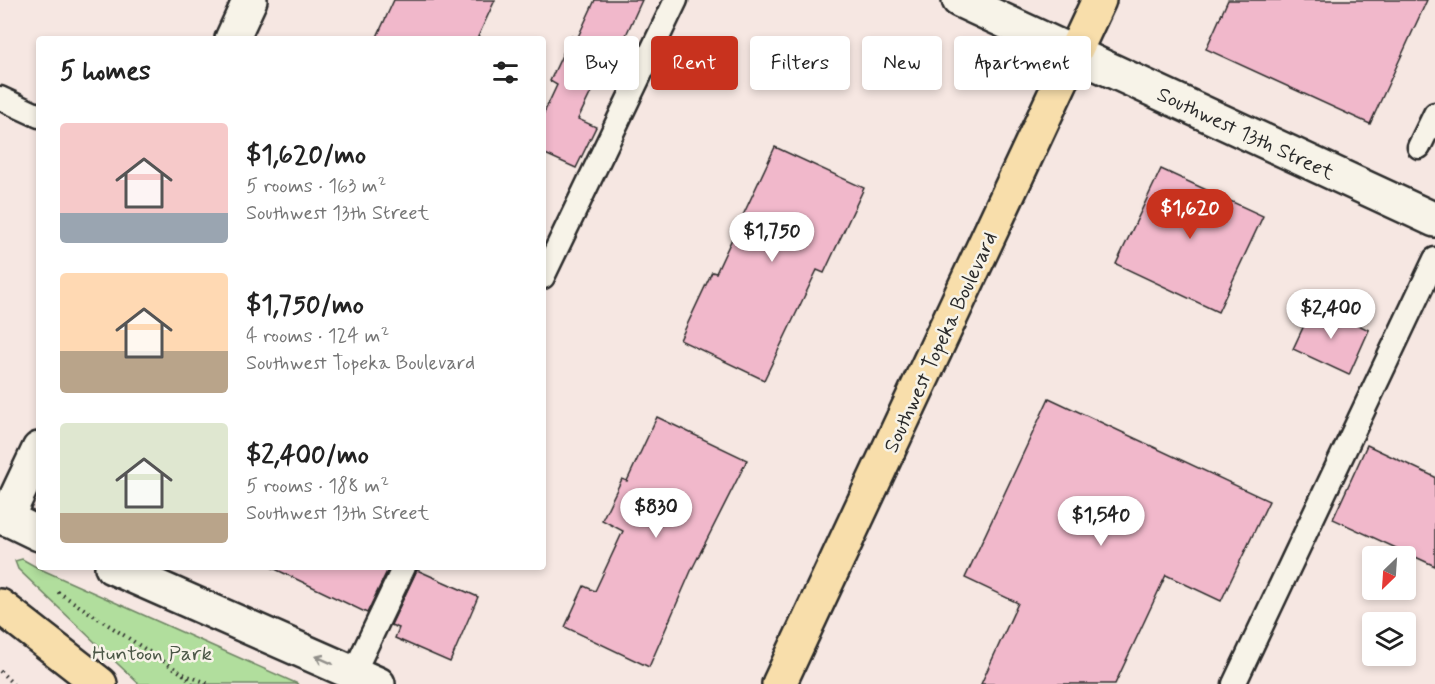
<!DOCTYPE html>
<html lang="en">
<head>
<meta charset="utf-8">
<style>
	:root { --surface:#fff; --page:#f6f6f6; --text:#222; --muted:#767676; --accent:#c8321e }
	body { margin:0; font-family:Mynerve,sans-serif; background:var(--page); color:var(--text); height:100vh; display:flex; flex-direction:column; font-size:22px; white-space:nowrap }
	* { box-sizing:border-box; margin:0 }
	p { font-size:20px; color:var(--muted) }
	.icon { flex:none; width:33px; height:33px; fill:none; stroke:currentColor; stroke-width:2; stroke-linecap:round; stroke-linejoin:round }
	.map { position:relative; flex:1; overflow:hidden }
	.sheet { position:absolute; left:36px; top:36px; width:510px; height:534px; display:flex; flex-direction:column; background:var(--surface); border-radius:6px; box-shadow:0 3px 9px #0003 }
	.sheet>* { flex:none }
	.hud { position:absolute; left:564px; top:36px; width:570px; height:54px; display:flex; gap:12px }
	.needle { width:39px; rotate:205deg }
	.tools { position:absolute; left:1362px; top:546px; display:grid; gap:12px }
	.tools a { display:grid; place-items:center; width:54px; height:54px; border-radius:6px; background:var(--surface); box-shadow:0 3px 9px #0003; font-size:30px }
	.price { position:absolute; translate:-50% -51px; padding:0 14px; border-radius:21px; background:#fff; color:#222; font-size:20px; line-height:39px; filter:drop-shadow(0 2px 3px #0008) }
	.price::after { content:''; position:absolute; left:50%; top:36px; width:18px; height:14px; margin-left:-9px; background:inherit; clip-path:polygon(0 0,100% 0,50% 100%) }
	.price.on { background:var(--accent); color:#fff }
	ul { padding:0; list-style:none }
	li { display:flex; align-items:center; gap:18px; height:150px; padding:0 24px }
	li span { display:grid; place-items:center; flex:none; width:168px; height:120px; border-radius:6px; color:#555 }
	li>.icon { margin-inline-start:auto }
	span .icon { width:72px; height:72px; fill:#fffc; stroke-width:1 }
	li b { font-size:26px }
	h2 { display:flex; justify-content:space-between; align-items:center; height:72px; padding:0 24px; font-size:26px }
	.tag { padding:0 21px; border-radius:6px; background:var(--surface); box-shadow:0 3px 9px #0003; font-size:21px; line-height:54px }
	.tag.on { background:var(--accent); color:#fff }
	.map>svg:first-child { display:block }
</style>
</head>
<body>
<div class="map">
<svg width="1435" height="684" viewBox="0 0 1435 684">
	<rect width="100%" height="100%" fill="#f6e7e2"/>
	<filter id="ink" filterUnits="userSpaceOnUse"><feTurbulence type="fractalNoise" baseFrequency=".0167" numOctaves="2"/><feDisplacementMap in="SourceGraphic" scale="12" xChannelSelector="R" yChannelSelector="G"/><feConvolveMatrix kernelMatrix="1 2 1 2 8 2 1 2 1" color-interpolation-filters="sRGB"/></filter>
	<g filter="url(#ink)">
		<path fill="#b1de9d" stroke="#6e8464" stroke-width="1.5" d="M22,559L38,568L298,684H139L18,569L15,561Z"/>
		<path fill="#f1b8cb" stroke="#2b2b2b" stroke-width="1.5" d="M394,0H495L477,39H376Z
			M595,0H642L621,46L615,43L578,119L596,127L576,168L543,153V115L557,85L550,81L571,36L577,39Z
			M1228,0H1427L1370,124L1206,49Z
			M775,147L864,188L824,273L817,270L764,380L680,340L712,272L716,273Z
			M1161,169L1263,216L1218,312L1116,264Z
			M1314,304L1369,330L1349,375L1293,349Z
			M1049,398L1269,501L1221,601L1166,575L1115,684H981L1018,603L965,578Z
			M657,417L747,460L691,571L649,667L565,627L584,586L595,591L623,531L602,520L622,479L627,481Z
			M1367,445L1435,477V566L1333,519Z
			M271,567H389L367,613Z
			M417,570L478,597L450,662L395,638L399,628L391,625Z"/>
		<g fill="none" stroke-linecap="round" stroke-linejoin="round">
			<g stroke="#2b2b2b" stroke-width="27">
				<path id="lane" d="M0,98L39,116
					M1419,147L1435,114
					M543,277L676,0
					M354,672L404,567
					M1234,684L1435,259"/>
			</g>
			<g stroke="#2b2b2b" stroke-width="38">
				<path id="street" d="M959,0L1435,220
					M232,39L250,0
					M6,519L39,449"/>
			</g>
			<g stroke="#2b2b2b" stroke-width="38">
				<path id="secondary" d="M0,515L39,534
					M112,567L378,684"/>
			</g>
			<g stroke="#2b2b2b" stroke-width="38">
				<path id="primary" d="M0,606L100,684
					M779,684L1099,0"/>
			</g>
			<path stroke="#2b2b2b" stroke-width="4" stroke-dasharray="1.5 4.5" stroke-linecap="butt" d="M58,592L183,674L210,684
				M0,671L13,684
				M183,674L192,684"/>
			<use href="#lane" stroke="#f7f3e8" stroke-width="22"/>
			<use href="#street" stroke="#f7f3e8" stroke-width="33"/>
			<use href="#secondary" stroke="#f7f3e8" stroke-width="33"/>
			<use href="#primary" stroke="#f8deab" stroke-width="33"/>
		</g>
		<defs><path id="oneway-shaft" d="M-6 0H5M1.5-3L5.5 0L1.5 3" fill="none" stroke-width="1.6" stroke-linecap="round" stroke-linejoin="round" transform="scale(1.5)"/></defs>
		<use stroke="#918f8a" href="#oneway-shaft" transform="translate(324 660) rotate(-156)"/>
	</g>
	<g text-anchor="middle" stroke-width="5" stroke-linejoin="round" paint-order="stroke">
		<g font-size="21" fill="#2b2b2b" stroke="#f7f3e8">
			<text transform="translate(1246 133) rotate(25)" y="7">Southwest 13th Street</text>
			<text transform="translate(940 342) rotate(-65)" y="7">Southwest Topeka Boulevard</text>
		</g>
		<g font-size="21" fill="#4c5848" stroke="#f7f3e8">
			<text x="152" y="660">Huntoon Park</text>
		</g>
	</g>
</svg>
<div class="tools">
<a><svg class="needle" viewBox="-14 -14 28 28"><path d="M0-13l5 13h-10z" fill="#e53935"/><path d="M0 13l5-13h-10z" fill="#767676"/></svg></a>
<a><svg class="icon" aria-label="layers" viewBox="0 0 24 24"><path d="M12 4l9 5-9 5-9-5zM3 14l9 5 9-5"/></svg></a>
</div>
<b class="price on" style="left:1190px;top:240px">$1,620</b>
<b class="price" style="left:772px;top:263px">$1,750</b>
<b class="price" style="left:1331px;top:340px">$2,400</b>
<b class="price" style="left:656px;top:539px">$830</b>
<b class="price" style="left:1101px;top:547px">$1,540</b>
<div class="hud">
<a class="tag">Buy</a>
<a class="tag on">Rent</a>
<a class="tag">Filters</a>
<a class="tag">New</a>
<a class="tag">Apartment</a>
</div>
<section class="sheet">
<h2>5 homes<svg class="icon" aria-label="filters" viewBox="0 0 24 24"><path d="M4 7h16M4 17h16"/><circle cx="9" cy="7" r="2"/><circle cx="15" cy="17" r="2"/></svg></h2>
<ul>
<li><span style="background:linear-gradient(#f6c9c9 75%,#9aa5b1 0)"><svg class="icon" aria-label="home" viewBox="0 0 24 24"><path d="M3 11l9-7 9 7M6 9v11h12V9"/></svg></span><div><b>$1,620/mo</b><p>5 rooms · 163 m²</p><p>Southwest 13th Street</p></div></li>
<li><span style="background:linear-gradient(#ffd9b3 65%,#b9a48a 0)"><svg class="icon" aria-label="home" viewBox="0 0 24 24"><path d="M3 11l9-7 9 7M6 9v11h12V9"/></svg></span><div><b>$1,750/mo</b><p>4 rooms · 124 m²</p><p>Southwest Topeka Boulevard</p></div></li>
<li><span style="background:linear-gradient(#dfe7d0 75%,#b9a48a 0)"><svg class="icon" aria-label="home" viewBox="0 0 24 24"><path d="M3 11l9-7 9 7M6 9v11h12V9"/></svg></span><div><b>$2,400/mo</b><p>5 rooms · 188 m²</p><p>Southwest 13th Street</p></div></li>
</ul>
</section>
</div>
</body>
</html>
